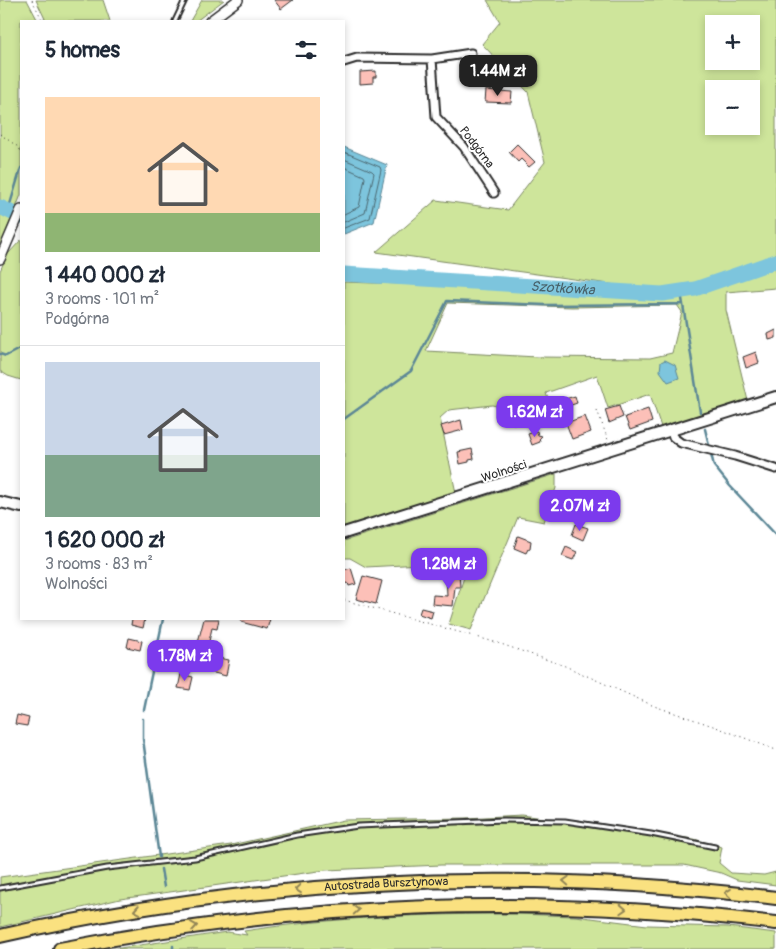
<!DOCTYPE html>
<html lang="en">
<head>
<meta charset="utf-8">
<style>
	:root { --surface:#fff; --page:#f6f6f7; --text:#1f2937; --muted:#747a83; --line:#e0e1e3; --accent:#7c3aed }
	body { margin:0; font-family:Pangolin,sans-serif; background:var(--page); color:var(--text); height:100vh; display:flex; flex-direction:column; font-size:19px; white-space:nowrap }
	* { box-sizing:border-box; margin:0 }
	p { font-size:16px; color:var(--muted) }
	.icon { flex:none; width:28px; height:28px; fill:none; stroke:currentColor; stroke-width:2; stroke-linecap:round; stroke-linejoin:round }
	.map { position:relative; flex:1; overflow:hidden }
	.details { position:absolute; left:20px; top:20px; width:325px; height:600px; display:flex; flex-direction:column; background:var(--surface); border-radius:0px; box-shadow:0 2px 8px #0003 }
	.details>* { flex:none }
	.buttons { position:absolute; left:705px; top:15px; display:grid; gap:10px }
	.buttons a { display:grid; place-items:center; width:55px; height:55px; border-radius:0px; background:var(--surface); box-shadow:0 2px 8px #0003; font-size:25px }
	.price { position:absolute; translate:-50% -42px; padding:0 11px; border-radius:10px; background:var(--accent); color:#fff; font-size:16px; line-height:32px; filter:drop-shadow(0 1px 2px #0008) }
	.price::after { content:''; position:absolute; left:50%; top:30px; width:15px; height:11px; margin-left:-8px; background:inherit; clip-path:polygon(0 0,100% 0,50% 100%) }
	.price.current { background:#222; color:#fff }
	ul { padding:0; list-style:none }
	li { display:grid; align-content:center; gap:10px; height:265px; padding:0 25px }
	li+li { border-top:1px solid var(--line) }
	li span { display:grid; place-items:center; height:155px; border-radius:0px; color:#555 }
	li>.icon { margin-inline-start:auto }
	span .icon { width:90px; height:90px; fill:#fffc; stroke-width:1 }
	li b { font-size:21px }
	h2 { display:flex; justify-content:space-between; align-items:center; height:60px; padding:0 25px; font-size:21px }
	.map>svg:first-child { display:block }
</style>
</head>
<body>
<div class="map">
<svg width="776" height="949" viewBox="0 0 776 949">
	<rect width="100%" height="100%" fill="#fff"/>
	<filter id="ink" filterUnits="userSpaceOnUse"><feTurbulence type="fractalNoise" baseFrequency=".02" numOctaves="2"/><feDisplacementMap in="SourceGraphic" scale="10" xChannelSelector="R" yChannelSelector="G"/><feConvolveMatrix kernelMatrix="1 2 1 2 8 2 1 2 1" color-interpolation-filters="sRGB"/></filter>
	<g filter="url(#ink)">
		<path fill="#cee59b" stroke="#7c8863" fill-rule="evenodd" d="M0,0H27L38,21H21V149H19L21,151V195L0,247Z
			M36,0H103L110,21H46Z
			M202,0H224L196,21H190Z
			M487,0H776V257L717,279L681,287L646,289L376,252L436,200L508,210L545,162L528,92L482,44L500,22ZM714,24H751V61H714ZM714,89H751V126H714Z
			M21,240V380L8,376L0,371V271L7,255Z
			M776,266V288L726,292V310L748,401L661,427L650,394L608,408L597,375L546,393L553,415L513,424L504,408L492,405L449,410L440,418L456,493L344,529V282L489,287L671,297L720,285ZM448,303L572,307L677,305L682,312L672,353L650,358L537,357L426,351Z
			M556,474V488L544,522L518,517L471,630L449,624L466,571L459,562L366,567L350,558H344V541Z
			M522,815L694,839L722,847L719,863L731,873L764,875L776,872V885L737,880L721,873L684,865H441L326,870L120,899L0,927V877L231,845L344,820L466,818Z
			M516,914L575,916L647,925L728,927L776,933V949H113L227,932L247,935L244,931C334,917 425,914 516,914Z"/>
		<path fill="#7dc5dd" stroke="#5c8796" d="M344,147L387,165L374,222L344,234Z
			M665,360L675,365L679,378L668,382L660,371L661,362Z"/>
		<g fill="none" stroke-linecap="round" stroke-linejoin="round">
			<path stroke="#4c6972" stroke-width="1" d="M344,152L380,167L381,170L370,218L344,228
				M344,159L372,171L374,173L365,213L344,222
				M344,167L364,176L365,178L359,207L344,214"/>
			<path stroke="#5c8796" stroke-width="2.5" d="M8,211L21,168
				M681,292L700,412
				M0,354L6,356L21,348
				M344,419L411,371L447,301L545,305L683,304
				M705,429L714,466L730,486L776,535
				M144,710L163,619
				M143,719V739L159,857
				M161,869L164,887
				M173,946V949"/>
			<g stroke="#7dc5dd" stroke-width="15">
				<path d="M0,207L21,217"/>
				<path id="s1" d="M344,274L662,294L695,289L776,261"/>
			</g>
		</g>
		<path fill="#fcc0b8" stroke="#2b2b2b" d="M274,0H293L281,9Z
			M376,71V77H373V83L360,84V72Z
			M486,90L512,92L511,103L485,102Z
			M517,144L535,162L529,167L521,159L518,162L509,152Z
			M776,330V338L769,340L768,334Z
			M756,352L759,363L746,368L743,357Z
			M575,396L577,403L563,408L555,402Z
			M619,406L623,417L609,423L605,410Z
			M648,409L652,422L630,430L625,417Z
			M585,416L591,432L572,439L566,423Z
			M461,420L463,430L444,435L441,426Z
			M537,431L538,435L542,436L539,439L540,442L532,445L528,434Z
			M472,449L474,459L469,460V462L460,464L458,452Z
			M576,524L588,528L583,540L572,535Z
			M518,536L531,541L530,548L528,549L526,553L514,548Z
			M566,547L577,552L573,560L562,556Z
			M351,568L356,584L349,586L348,583L344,584V570Z
			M459,571L460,587H455L453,606L432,604L433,595L447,596L446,572Z
			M363,576L382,581L376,604L356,599Z
			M421,608L433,611L431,618L419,614Z
			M132,619H145L143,628L131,625Z
			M204,619H219L217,629L212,628L205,659L194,657Z
			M241,619H270L267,629L241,622Z
			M129,638L142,641L140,650L127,647Z
			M213,657L229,660L226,676L210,672Z
			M181,674L193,677L190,690L178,688Z
			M17,715L29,718L27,726L15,724Z"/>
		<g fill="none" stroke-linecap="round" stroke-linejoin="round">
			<g stroke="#2b2b2b" stroke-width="7">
				<path id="service" d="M175,21L185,0
					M0,888L107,868L195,858L297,835L358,826L504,820L565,821L651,834L715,847"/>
			</g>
			<g stroke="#2b2b2b" stroke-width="11">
				<path id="minor" d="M432,59L436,117L464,147L494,193
					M344,62L357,58L432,59L471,53
					M671,431L673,437L681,443L735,456L776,469"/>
			</g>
			<g stroke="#2b2b2b" stroke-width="12">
				<path id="tertiary" d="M210,21L238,0
					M0,259L21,210"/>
			</g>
			<g stroke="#2b2b2b" stroke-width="14">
				<path id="secondary" d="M0,502L21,507
					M344,533L776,397"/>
			</g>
			<g stroke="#2b2b2b" stroke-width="16">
				<g id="motorway">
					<path id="s2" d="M0,936C257,878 515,866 776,898"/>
					<path d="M60,949C300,902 533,894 776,923"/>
				</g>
			</g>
			<path stroke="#2b2b2b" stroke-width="1" stroke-dasharray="1 4" stroke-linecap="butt" d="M32,0L43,21
				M0,134L21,149
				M597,410L608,440
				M344,600L498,643L565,666L654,706L716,727L776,750"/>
			<use href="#service" stroke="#fff" stroke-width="3"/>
			<use href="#minor" stroke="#fff" stroke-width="7"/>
			<use href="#tertiary" stroke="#fff" stroke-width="9"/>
			<use href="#secondary" stroke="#fff" stroke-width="10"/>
			<use href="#motorway" stroke="#fae180" stroke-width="12"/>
		</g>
		<defs><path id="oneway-chevron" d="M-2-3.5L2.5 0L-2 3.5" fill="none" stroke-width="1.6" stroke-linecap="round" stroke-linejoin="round" transform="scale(1.25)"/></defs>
		<g stroke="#928656">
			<use href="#oneway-chevron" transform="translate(566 881) rotate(-177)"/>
			<use href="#oneway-chevron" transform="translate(298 889) rotate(175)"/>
			<use href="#oneway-chevron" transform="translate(728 893) rotate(-175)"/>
			<use href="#oneway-chevron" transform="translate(623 909) rotate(3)"/>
			<use href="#oneway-chevron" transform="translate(137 910) rotate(170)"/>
			<use href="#oneway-chevron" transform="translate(356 910) rotate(-3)"/>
			<use href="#oneway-chevron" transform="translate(194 926) rotate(-9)"/>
		</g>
	</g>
	<g text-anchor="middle" stroke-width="4" stroke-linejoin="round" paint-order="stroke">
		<g font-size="12" fill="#2b2b2b" stroke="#fff">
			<text transform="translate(477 147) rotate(53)" y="4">Podgórna</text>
			<text transform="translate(504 471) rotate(-18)" y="4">Wolności</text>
			<text dy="4" stroke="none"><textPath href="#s2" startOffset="390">Autostrada Bursztynowa</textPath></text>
		</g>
		<g font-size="14" font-style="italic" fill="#486169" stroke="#fff">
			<text dy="5" stroke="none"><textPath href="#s1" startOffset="219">Szotkówka</textPath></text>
		</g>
	</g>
</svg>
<div class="buttons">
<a>+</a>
<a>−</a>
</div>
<b class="price current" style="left:498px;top:97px">1.44M zł</b>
<b class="price" style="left:535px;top:438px">1.62M zł</b>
<b class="price" style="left:580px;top:532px">2.07M zł</b>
<b class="price" style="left:449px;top:590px">1.28M zł</b>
<b class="price" style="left:185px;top:682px">1.78M zł</b>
<section class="details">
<h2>5 homes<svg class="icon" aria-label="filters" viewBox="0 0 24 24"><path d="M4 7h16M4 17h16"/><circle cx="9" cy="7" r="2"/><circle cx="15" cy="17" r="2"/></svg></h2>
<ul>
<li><span style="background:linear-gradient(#ffd9b3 75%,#8fb573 0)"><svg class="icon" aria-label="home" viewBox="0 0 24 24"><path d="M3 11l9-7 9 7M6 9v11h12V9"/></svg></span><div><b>1 440 000 zł</b><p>3 rooms · 101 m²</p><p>Podgórna</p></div></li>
<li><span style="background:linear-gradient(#c9d6e8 60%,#7fa58c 0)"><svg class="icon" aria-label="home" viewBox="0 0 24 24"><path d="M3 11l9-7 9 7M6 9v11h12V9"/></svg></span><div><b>1 620 000 zł</b><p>3 rooms · 83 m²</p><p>Wolności</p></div></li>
</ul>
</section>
</div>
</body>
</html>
